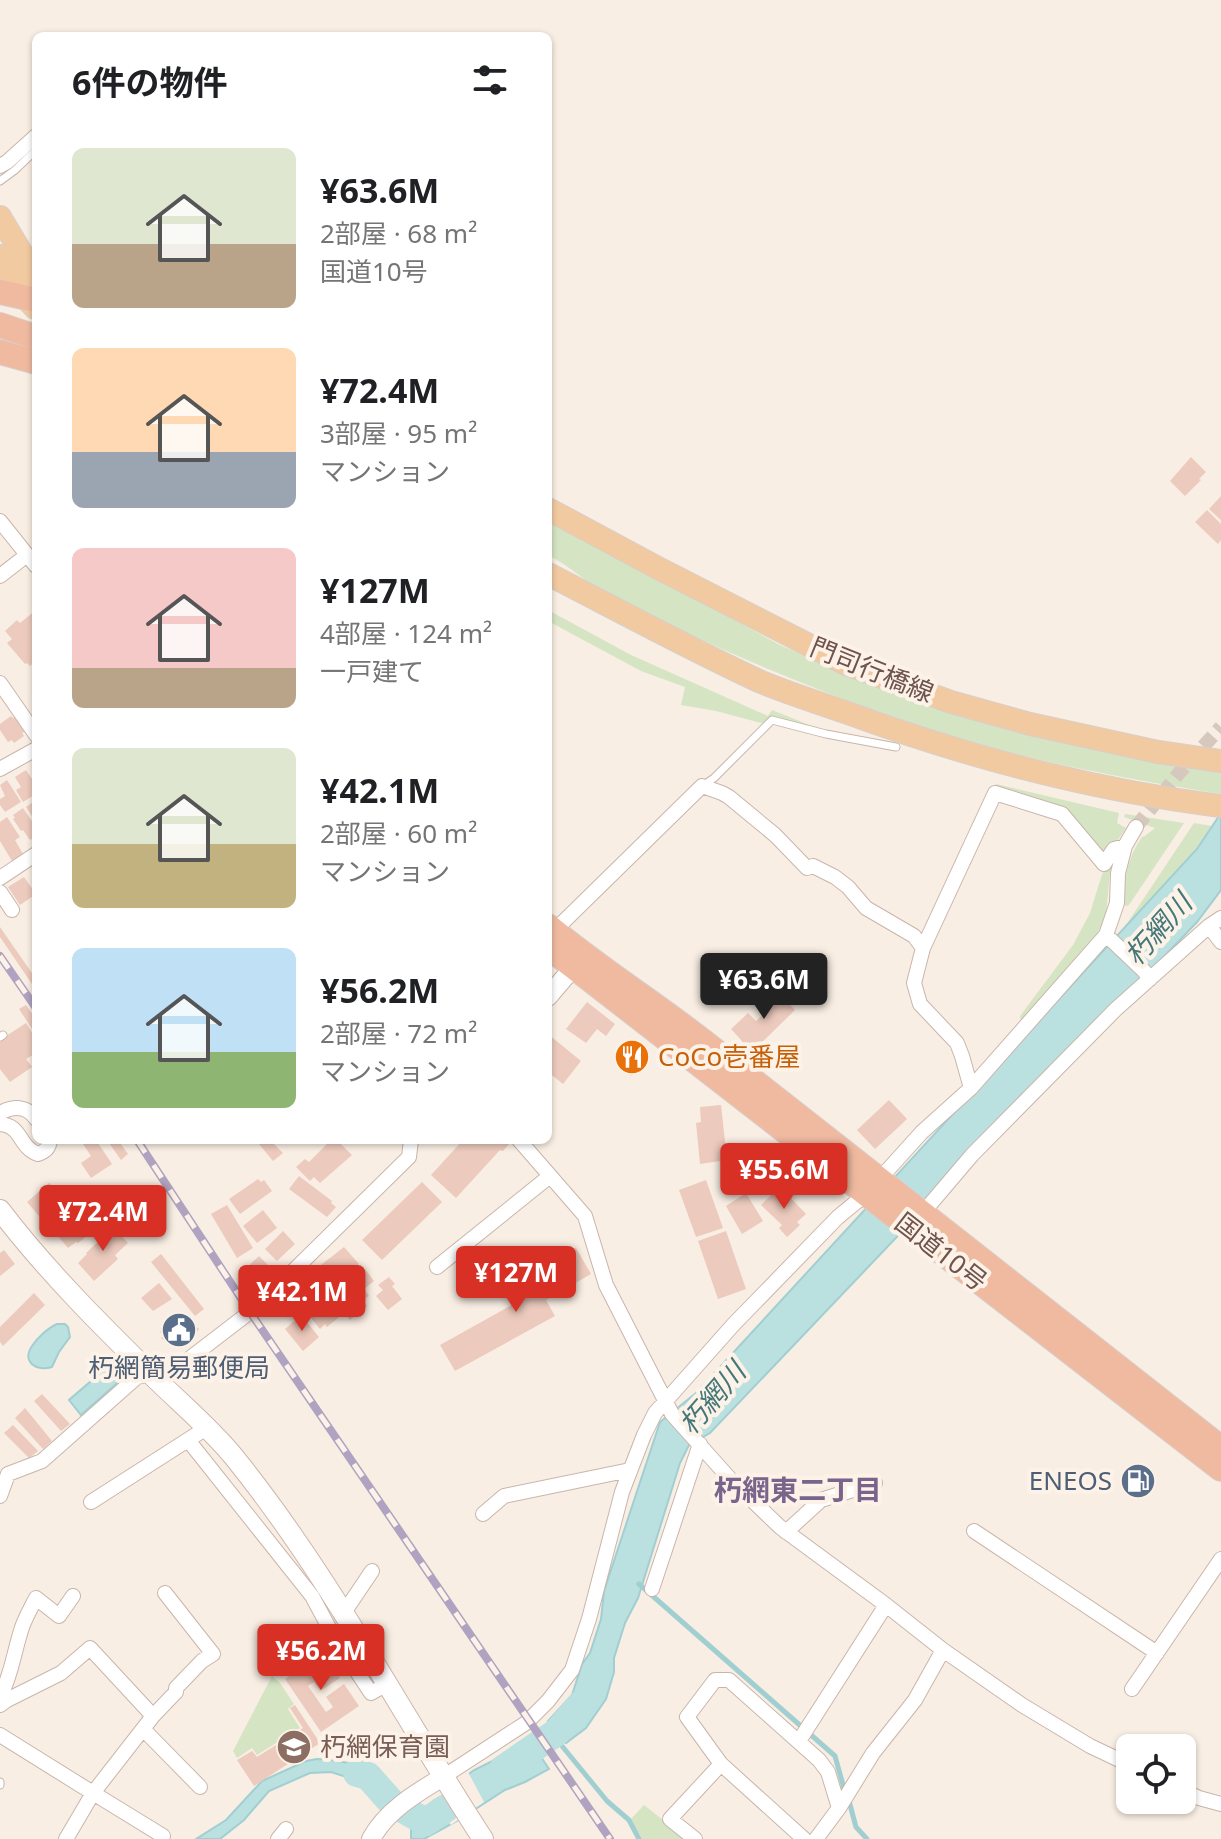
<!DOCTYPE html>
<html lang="ja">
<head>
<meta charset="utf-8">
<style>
	:root { --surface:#fff; --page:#f2f2f2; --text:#202124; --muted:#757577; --accent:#d93025 }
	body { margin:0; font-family:"Noto Sans","Noto Sans JP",sans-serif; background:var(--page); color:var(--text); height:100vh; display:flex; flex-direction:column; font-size:30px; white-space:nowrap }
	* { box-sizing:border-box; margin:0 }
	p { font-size:26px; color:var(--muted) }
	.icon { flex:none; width:44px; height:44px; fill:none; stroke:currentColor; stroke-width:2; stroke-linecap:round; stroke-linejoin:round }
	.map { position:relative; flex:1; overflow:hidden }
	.panel { position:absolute; left:32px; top:32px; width:520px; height:1112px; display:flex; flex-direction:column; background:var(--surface); border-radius:12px; box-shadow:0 2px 6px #0004 }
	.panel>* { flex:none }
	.buttons { position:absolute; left:1116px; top:1734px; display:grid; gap:16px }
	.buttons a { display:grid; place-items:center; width:80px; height:80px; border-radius:12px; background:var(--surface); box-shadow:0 2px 6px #0004; font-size:40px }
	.price { position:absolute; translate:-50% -68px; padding:0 18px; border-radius:8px; background:var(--accent); color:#fff; font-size:26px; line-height:52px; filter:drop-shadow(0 2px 4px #0008) }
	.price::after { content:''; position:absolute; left:50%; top:48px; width:24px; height:18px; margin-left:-12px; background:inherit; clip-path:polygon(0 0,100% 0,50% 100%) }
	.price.selected { background:#222; color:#fff }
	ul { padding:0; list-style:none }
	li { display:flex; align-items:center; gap:24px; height:200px; padding:0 40px }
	li span { display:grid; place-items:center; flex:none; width:224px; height:160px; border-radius:12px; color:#555 }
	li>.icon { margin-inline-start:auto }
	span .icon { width:96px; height:96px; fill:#fffc; stroke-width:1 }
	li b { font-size:34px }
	h2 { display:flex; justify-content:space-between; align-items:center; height:96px; padding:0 40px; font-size:34px }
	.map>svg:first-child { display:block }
</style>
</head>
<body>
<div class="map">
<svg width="1221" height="1839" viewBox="0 0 1221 1839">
	<rect width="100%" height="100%" fill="#f9eee3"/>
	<path fill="#d5e5c3" d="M548,518L780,645L828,666L927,704L1012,731L1060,742L1115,754L1221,771V794C1135,780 1048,765 965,740C843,703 722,653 609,595C588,584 570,566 548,555Z
		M548,610L631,655L768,716L772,710L822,730L773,717L765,724L716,711L681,705L685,687L641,671L548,621Z
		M996,784L1119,813L1117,823L1126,828L1104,860L1064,811L1007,794L1008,789L995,786Z
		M1125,814L1184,823L1129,905L1126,906L1123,904C1124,880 1127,858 1142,837L1145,836L1155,828L1124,817Z
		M1194,823L1212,826L1194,853L1122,931Z
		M1117,852L1110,872L1106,915L1097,934L1021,1025L1020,1016L1073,945L1090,913L1104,868Z
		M272,1676L280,1683L294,1704L288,1709L300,1728L257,1755L252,1748L237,1758L233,1751Z
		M644,1805L687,1839H642L631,1819Z"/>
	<path fill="#bae0e0" stroke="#a1cfd1" stroke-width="2" d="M1221,813V890L1197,922L710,1433L689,1445L680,1463L638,1598L625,1623L614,1658V1672L606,1699L586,1728L566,1743L548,1721L572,1695L582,1664L590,1653L601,1619L604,1591L660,1422L696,1393L1197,849Z
		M57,1324H65L68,1327L70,1337L59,1352L52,1367C37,1372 21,1362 32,1346C37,1338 48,1328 57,1324Z
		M111,1364L123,1378L81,1415L69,1400Z
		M531,1742L549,1769L525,1782L505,1790L457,1821L424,1839H411V1818L474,1770Z
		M317,1759C349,1760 371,1767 391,1793L380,1801L373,1791L365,1783L331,1772L310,1773L269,1791L244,1820L220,1839H196L226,1820L262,1781L306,1761Z"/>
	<path fill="#f9eee3" d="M467,1770L484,1802L451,1825L433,1795Z"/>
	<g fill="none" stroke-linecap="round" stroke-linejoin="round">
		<path stroke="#a1cfd1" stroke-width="5" d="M639,1584L835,1756L845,1792
			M553,1735L607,1801L629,1820L639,1839
			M849,1801L856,1827L867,1839"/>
		<path stroke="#bae0e0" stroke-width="28" d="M503,1769L557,1732L581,1704
			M357,1773L368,1776L392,1803L426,1822L446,1808"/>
	</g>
	<path fill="#eccabd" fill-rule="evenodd" d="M1191,457L1206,472L1199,479L1201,480L1185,496L1170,481Z
		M1221,496V520L1209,509Z
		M1207,510L1221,524V540L1218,544L1195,522Z
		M36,610V661L30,666L27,663L25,664L7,643L12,639L5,631L17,620L20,623Z
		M11,716L13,718L16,716L26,731L22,733L24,736L14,743L12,740L8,742L0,730V724Z
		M26,770L36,785V794L23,802L16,790L21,787L15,777Z
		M7,780L21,802L5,812L0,805V799L5,796L0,785Z
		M36,800V822L26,807Z
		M23,808L36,827V836L30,840L23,830L21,831L13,819L15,818L13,815Z
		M7,817L20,837L15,840L23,854L12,861L0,841V822Z
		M24,877L36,894L20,905L8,887Z
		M0,927L36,979V990L0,937Z
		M773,987L795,1010L752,1052L731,1029L748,1013L756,1021L770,1008L761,999Z
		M587,1002L615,1024L606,1036L597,1029L586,1043L566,1029Z
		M26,1005L36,1019V1035L19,1009Z
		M26,1023L36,1039V1053L26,1059L32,1067L10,1082L0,1069V1040Z
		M548,1034L581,1061L563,1084L548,1072Z
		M635,1040L649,1050L631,1076L615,1064Z
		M889,1100L907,1119L875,1149L857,1130Z
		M721,1105L727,1160L700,1164L696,1123L701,1122L700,1107Z
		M84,1140H96L112,1164L91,1178L81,1163L91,1156L83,1144L85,1142Z
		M107,1140H118L128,1154L121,1160Z
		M263,1140H270L283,1153L273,1161L259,1144Z
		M331,1140H337L352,1155L320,1183L314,1177L310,1181L296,1167L305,1159L309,1162Z
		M463,1140H507L510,1143L503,1151L500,1150L456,1198L431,1175Z
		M299,1176L332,1201L331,1203L336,1207L327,1217L289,1189Z
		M258,1179L261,1182L264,1180L272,1191L240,1214L229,1199Z
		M706,1180L723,1228L696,1237L679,1190Z
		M422,1182L442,1202L382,1260L362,1240Z
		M49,1183L70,1207L75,1202L81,1210L77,1213L93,1231L78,1243L76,1242L68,1248L51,1228L44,1234L39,1228L45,1223L27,1202Z
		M777,1189L782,1193L784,1191L806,1214L797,1222L800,1225L787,1237L779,1228L782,1225L761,1205Z
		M746,1193L763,1221L742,1234L726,1206Z
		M227,1205L253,1248L237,1258L211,1214Z
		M263,1210L277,1228L257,1243L243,1226Z
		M111,1225L128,1243L115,1255L118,1259L94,1281L78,1263L87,1254L86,1253L101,1239L99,1238Z
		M283,1231L295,1244L277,1261L265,1249Z
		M726,1231L746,1289L718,1299L698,1241Z
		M344,1247L359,1264L355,1268L359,1273L365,1269L374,1281L364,1289L369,1296L363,1300L367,1306L350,1320L344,1313L327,1327L325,1324L320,1329L298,1302L312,1290L303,1279ZM331,1286L342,1299L335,1305L324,1292Z
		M576,1248L591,1274L546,1300L555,1316L455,1371L440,1345L535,1292L531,1283L542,1276L539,1270L551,1264L554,1270L566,1263L562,1255Z
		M4,1250L15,1264L0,1276V1253Z
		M161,1254L204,1309L195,1316L151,1262Z
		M259,1256L271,1268L255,1284L242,1272Z
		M389,1277L395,1284L392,1286L402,1299L388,1310L376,1296L383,1290L378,1285Z
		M159,1283L172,1299L153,1311L141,1298Z
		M34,1293L45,1305L3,1346L0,1342V1327Z
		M176,1312L199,1329L185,1347L174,1340L171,1345L161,1338L164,1335L160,1332Z
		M301,1315L319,1337L303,1351L285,1329Z
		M42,1394L70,1424L61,1431L34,1401Z
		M25,1408L52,1441L43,1449L15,1418Z
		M13,1425L38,1451L29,1458L4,1433Z
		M322,1653L340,1678L320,1691L314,1682L308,1686L326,1712L333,1707L326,1697L344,1684L359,1706L321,1732L285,1679Z
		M295,1705L320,1743L254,1786L237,1760L252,1751L257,1757L303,1728L290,1708Z"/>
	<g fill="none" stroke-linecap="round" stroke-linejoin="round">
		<path stroke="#d6c8bd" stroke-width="14" stroke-dasharray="14 7" stroke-linecap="butt" d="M1136,827L1179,773L1221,727"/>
		<g stroke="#c9b5ab" stroke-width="9">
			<path id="service" d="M0,181L15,170L36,150
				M704,785L714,778L772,720L826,734L896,747
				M0,1037L3,1035
				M0,1782V1785"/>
		</g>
		<g stroke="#c9b5ab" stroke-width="16">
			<path id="minor" d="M0,166L7,162L36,136
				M0,521L36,566
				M0,576L27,555
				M0,683L36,735
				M0,769L36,749
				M0,878L36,854
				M0,892L12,910
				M1209,926L1221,942
				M554,931L702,786L722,793L729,797L775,835L807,868L813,866L835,877L848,887L866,908L914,936L923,948L914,983L920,1004L957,1043L962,1056L971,1088
				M1106,935L1144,971L1150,979
				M923,948L995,793L1062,814L1104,864L1114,849L1125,846
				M0,1113C13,1106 27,1105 36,1119
				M0,1124C22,1125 19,1148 38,1154C46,1151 49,1148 50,1140
				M519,1140L585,1216L606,1285L672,1414L731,1480L780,1527L886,1605L943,1650L1022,1705L1090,1746L1130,1765
				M921,1215L972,1155L1116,1009L1209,926L1221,918
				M437,1267L550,1176
				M188,1440L312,1596L334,1637L371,1693L387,1684
				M0,1496L8,1474L42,1461L137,1377L153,1374L168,1375L250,1312L284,1280L409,1157L411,1140
				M91,1502L208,1427
				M483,1514L504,1496L630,1470
				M974,1531L1157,1653
				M786,1532L821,1500L875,1483
				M652,1589L700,1444
				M343,1614L372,1571
				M1132,1689L1221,1559
				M0,1697C11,1676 13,1657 20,1634C23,1621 30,1610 36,1598L59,1616L73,1596
				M0,1705L7,1700L61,1673L90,1648L153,1716L93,1793L163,1836
				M153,1716L176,1692V1688L202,1661L213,1654L165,1593
				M143,1729L200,1787
				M0,1735L93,1793L66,1839
				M799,1741L886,1605
				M443,1777L526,1723L548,1701L572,1670L589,1619L622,1492L644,1435L655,1413L733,1325L838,1217L866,1194L922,1132L971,1088L1106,935L1117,903L1118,873L1125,846L1136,827
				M1182,1790L1199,1798L1221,1804
				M278,1839L286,1829
				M695,1839L670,1819L721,1764
				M804,1839L721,1764L687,1717L715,1680H729L819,1760L828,1772L839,1808
				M816,1839L839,1808L873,1753L915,1700L943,1650"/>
		</g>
		<g stroke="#c9b5ab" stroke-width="20">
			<path id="tertiary" d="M548,997L582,957
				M371,1839C386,1811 416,1793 443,1777"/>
		</g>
		<g stroke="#ceb6ab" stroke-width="22">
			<path id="secondary" d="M0,1210C48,1273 105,1329 161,1384C186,1408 212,1430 234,1457C330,1576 400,1712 483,1839"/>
		</g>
		<g stroke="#d6cfcd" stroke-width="24">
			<path id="primary" d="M0,217L36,277
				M0,256L25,297L35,308
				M548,509L658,568L846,664L951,702L1030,724L1158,752L1221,761
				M548,574C618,610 688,648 759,681C787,693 817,702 845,712C967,757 1092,790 1221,806"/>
		</g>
		<g stroke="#d6cfcd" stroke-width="26">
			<path id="trunk" d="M0,292L36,300
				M0,325L36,337
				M0,352L36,362
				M548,926C598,968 653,1002 704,1042C877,1177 1048,1313 1221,1448
				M548,947L1221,1469"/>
		</g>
		<use href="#service" stroke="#fff" stroke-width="7"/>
		<use href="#minor" stroke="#fff" stroke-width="14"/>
		<use href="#tertiary" stroke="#fff" stroke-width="18"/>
		<use href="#secondary" stroke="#fff" stroke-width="20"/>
		<use href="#primary" stroke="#f2caa2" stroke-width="22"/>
		<use href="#trunk" stroke="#f0baa1" stroke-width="24"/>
		<g stroke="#b0a3c1" stroke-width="8">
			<path id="rail" d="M0,956L36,1008
				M137,1140L250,1312L610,1839"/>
		</g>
		<use href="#rail" stroke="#fdf2e8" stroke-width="5" stroke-dasharray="15" stroke-linecap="butt"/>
	</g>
	<defs>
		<g id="restaurant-disc" transform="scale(1.8)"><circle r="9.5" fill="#e8710a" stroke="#fdf2e8"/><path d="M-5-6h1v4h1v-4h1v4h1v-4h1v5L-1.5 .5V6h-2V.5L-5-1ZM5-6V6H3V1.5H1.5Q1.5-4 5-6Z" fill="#fff"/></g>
		<g id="civic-disc" transform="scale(1.8)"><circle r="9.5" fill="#5c6f8a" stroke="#fdf2e8"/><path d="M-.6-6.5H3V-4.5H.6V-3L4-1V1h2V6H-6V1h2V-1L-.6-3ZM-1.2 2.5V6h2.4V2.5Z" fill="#fff"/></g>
		<g id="fuel-disc" transform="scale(1.8)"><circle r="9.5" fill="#5c6f8a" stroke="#fdf2e8"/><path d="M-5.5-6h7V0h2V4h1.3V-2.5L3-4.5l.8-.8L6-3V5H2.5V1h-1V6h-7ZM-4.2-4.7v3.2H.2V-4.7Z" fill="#fff"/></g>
		<g id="school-disc" transform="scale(1.8)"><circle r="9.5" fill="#8d6e63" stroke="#fdf2e8"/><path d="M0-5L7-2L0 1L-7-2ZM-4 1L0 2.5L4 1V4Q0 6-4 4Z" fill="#fff"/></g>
	</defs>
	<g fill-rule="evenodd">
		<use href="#restaurant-disc" x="632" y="1057"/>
		<use href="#civic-disc" x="179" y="1330"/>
		<use href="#fuel-disc" x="1138" y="1481"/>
		<use href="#school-disc" x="294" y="1747"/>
	</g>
	<g text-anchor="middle" stroke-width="8" stroke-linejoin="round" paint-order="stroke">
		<g font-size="26" fill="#6e544c" stroke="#fdf2e8">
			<text transform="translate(872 670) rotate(22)" y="9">門司行橋線</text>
			<text transform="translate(941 1252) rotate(38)" y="9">国道10号</text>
		</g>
		<g font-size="26" fill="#c56008" stroke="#fdf2e8" text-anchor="start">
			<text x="658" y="1066">CoCo壱番屋</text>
		</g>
		<g font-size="26" fill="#4e5e75" stroke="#fdf2e8">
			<text x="179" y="1377">朽網簡易郵便局</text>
			<text x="1112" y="1490" text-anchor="end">ENEOS</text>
		</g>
		<g font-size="26" fill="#785e54" stroke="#fdf2e8" text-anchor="start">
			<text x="320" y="1756">朽網保育園</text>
		</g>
		<g font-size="28" font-style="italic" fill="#457779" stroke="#fdf2e8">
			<text transform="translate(1158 929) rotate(-48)" y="10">朽網川</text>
			<text transform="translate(712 1398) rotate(-49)" y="10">朽網川</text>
		</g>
		<g font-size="28" font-weight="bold" fill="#79648b" stroke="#fdf2e8">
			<text x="798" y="1500">朽網東二丁目</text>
		</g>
	</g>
</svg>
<div class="buttons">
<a><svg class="icon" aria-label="locate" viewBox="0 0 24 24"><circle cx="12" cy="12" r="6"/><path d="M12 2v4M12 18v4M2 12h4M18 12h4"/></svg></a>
</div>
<b class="price selected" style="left:764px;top:1021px">¥63.6M</b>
<b class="price" style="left:784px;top:1211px">¥55.6M</b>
<b class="price" style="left:103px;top:1253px">¥72.4M</b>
<b class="price" style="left:516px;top:1314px">¥127M</b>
<b class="price" style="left:302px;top:1333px">¥42.1M</b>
<b class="price" style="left:321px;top:1692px">¥56.2M</b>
<section class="panel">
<h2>6件の物件<svg class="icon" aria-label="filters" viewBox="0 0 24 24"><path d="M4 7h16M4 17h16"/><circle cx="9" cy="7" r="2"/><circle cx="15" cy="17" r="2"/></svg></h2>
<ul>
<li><span style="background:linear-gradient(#dfe7d0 60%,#b9a48a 0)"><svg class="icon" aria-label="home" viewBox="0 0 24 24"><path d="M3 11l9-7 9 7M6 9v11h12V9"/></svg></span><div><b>¥63.6M</b><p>2部屋 · 68 m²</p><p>国道10号</p></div></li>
<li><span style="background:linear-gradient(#ffd9b3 65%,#9aa5b1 0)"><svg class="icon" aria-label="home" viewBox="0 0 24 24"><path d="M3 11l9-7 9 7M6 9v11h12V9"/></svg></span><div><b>¥72.4M</b><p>3部屋 · 95 m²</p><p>マンション</p></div></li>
<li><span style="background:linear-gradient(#f6c9c9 75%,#b9a48a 0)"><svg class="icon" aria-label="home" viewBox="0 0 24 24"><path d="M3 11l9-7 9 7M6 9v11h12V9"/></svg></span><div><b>¥127M</b><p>4部屋 · 124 m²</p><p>一戸建て</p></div></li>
<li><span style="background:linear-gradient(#dfe7d0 60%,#c2b280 0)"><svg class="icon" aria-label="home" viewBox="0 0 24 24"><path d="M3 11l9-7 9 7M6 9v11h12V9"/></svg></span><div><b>¥42.1M</b><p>2部屋 · 60 m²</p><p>マンション</p></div></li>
<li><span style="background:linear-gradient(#bfe0f5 65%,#8fb573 0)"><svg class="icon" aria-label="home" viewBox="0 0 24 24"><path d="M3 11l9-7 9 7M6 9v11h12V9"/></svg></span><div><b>¥56.2M</b><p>2部屋 · 72 m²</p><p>マンション</p></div></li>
</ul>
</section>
</div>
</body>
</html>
